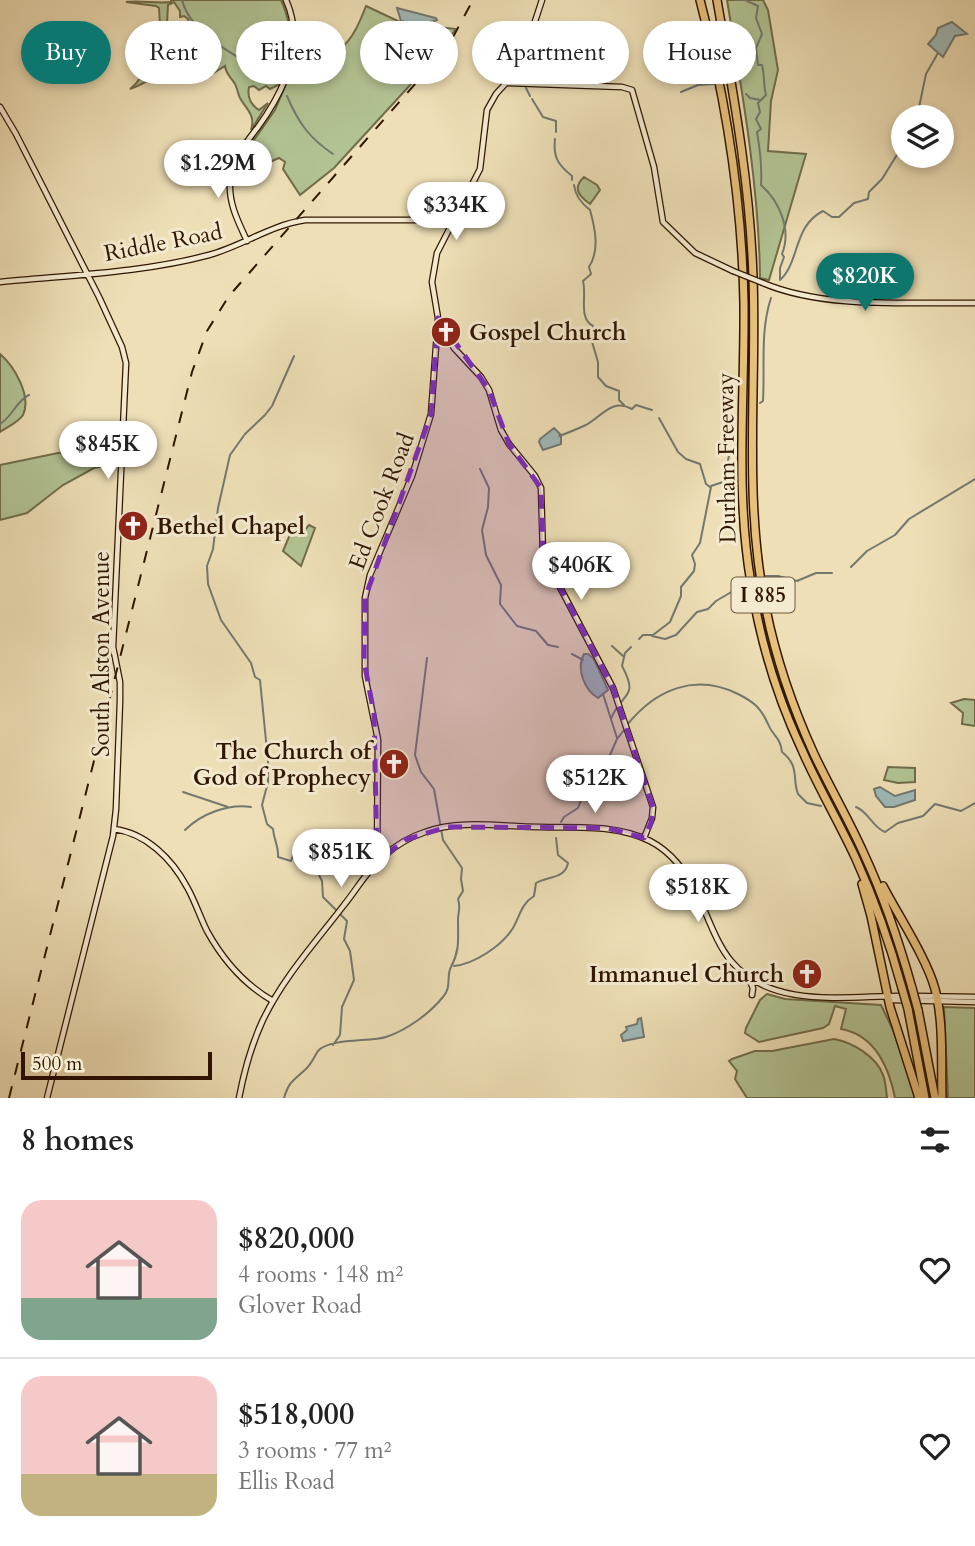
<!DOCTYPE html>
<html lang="en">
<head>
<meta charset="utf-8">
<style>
	:root { --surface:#fff; --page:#f6f6f6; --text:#222; --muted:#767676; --line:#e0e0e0; --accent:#0f766e }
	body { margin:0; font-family:Cardo,serif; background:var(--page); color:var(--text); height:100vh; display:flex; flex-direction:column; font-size:26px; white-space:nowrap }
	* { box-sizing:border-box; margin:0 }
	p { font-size:23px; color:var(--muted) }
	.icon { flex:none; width:38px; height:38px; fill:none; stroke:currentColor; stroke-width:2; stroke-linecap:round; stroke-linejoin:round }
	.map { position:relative; height:1098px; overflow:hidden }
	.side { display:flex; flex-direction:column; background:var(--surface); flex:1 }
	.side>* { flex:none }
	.hud { position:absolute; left:21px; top:21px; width:934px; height:63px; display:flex; gap:14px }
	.fabs { position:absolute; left:891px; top:105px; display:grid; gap:14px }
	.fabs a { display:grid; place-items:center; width:63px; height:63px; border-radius:50%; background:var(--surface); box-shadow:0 4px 10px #0003; font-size:35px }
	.scale { position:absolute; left:21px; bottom:18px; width:191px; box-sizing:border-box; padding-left:7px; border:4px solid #301600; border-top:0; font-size:19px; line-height:24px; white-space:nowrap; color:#301600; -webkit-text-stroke:5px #f4ead0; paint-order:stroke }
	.price { position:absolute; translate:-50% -60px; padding:0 16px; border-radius:24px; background:#fff; color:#222; font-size:23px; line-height:46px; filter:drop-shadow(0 2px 4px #0008) }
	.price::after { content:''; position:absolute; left:50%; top:42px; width:21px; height:16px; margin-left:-10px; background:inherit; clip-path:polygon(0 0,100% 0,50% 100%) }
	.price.active { background:var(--accent); color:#fff }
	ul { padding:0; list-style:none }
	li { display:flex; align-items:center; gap:21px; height:175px; padding:0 21px }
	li+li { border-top:2px solid var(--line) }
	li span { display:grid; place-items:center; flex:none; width:196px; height:140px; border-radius:21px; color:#555 }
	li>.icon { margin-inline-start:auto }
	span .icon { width:84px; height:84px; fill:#fffc; stroke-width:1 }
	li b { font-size:30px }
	h2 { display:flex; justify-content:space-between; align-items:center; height:84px; padding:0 21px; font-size:30px }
	.tag { padding:0 24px; border-radius:32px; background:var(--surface); box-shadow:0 4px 10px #0003; font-size:24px; line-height:63px }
	.tag.active { background:var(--accent); color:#fff }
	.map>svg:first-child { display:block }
</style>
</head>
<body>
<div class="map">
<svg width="975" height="1098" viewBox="0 0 975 1098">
	<rect width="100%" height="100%" fill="#eedfb6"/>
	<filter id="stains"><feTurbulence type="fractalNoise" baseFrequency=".00286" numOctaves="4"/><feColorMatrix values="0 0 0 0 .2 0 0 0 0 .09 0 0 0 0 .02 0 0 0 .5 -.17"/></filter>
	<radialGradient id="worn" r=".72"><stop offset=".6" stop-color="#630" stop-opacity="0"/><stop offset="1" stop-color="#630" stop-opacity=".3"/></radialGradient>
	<path fill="#b2c393" stroke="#716c4a" stroke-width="2" d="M171,0H281C295,29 291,57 278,85L270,89L266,86L259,90L254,86L249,87C247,97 251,105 259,110L268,103L251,130C256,115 246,109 240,98C237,92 237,85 233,81C229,75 226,74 225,66L212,74L219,62C194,43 156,81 130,89C139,82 144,74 147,63L144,60L145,50L154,49L159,54L175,47L176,43L180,48H184L195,38L199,29L189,24L188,19L184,16L180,17V11L174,2L168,5L167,24L160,25L159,8L156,6L126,2C142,0 156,4 171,2Z
		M727,0H763L768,10L778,70L771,101L768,151L806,154L769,280L760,278C759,187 742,90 727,0Z
		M366,6L402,23L456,29L423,71L334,168L300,195L283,169L285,162L279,158L253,169L241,163L242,157L275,110L296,61C340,59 351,45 366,6Z
		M584,177L597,185L600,190L590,204C579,196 572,188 584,177Z
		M0,354C14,366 32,396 23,415C19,422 7,427 0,432Z
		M82,451L115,453L113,464L94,468L63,485L27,513L0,520V465L58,453Z
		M309,525L315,528L301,566L283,551L291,532L304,531Z
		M964,699L975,700V726L962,724L963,713L951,703Z
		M888,767L915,768V782L898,783L884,780Z
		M767,994L785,999L881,1005L893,1030L916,1098H895C889,1068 875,1035 841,1029L846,1009L835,1006L829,1024L823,1028L759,1042L745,1033L746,1028L760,1000Z
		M944,1007L975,1008V1098H948Z
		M834,1039C852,1042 877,1057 883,1075C886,1082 886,1091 887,1098H747L735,1079L737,1071L729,1061L732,1059L755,1051H772Z"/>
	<path fill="#9fbaba" stroke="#737870" stroke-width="2" d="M397,8L436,18L437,20C427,24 412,24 401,21Z
		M952,22L967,34L955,36L943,57L928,44L936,35L938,28Z
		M554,428L561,435V444L543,450L539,442L540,439Z
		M584,654H588L594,659L608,690L598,698C584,690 576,668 584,654Z
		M880,787L895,796L915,790V800L894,807H885L876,796L874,789Z
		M641,1018L644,1037L623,1041L621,1035L627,1030L626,1027L637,1024L638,1019Z"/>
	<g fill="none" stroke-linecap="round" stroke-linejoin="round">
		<path stroke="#737870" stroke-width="2" d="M182,0C192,39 247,60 278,81
			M736,0H743
			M745,0L758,6L756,18L762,34L756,48L758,65H762C765,76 763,84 766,95L758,103L760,112L756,119L761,129L757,132C760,149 762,168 761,185C779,201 792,229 782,254L784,257L780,268V280
			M526,88L530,96
			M681,92L698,85L713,84
			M746,94L750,98L760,100
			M287,96C298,122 309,138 333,154
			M532,99L543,117L556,121V132
			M917,117L926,74L938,53
			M555,139C553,157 558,165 572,176V180
			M574,185C575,195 581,203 590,210C595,228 600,250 589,267L591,274L583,281C587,296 578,318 593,326L590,335L598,362V377L606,386L619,391V400L624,405
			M780,280C800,262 793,226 823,211L832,217H839L854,203L868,199L869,192L882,179L903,145
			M294,356L272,406L265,415L245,434L230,455L218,508L213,549L207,566L208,584L221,620L251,663L255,677L260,680L268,761V782L262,805L267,824L273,829C274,841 279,846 278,857L291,861L294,853L305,862L314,865L322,881L323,897L347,921L344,939L350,951L354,980L342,1007L340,1035L333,1045
			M760,403L763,401C765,366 760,331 771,298
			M659,418L678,452L686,459L700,464L706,484L710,487
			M0,424C13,416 16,401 29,395
			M559,436C568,433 577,429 586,425C602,416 612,398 632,409L636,405L652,410
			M480,469L489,488L488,507L482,530L486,555L501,585L500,604L517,626L536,631L548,645L558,647
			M711,486L723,482L729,456L726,439L727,433L734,428
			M851,567L867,551L895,535L909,519L975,479
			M766,576H778L797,581L816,573H832
			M652,636L665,639L676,635L697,612L708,609L716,601L745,584
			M639,639L643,635H653L670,622L681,596V587L694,571L695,564L692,555L700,543L711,487
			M612,646L623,656
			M572,654L583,660
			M603,694L617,738
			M611,719C621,692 640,699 622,666L625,653L631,647
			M627,725C656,689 695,673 738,694C754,702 761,708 768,724C773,737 780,736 782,752C800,766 792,779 798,794L807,803L821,806
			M183,792L228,807
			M856,807C869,812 872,827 885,832L898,823L923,816L935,804L961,811L975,803
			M561,822L564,817L578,808L594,767L610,755L617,739L624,730
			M185,830C201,814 229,803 251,807
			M454,966C474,964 502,946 513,928C520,916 521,904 534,896L536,883C548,876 565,879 568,863L558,855L556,838
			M284,1098C289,1081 294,1080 306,1069C312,1063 314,1057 318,1051C329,1038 370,1042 386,1037C407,1030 429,1014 443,997C452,987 446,976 451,967C460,950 458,939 458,920C458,912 461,908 458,899L463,891L461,879L462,868L443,840L434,789L421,772L415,755L427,658"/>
		<g stroke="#301600" stroke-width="7">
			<path id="secondary" d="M542,0L522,61L515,73L496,94L487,110L480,169L437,253L432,282L438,318L444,332L454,348L481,377L489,390L501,430L509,444L535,476L541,488L543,555L613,688L653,807L652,818L644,838
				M507,83L622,87L632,90L654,167L663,222L695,253L733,271
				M0,107L16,134L99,297L122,347L126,363L113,647L120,682V701L116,809L113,836L47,1098
				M247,241C239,223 229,205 230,184C231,161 245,144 258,127C285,90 306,45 286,0
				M0,282C69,275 141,273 209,255C242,246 271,225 305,220H454
				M763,283C824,309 908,302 975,303
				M114,829C146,833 172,859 187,887C195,901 200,917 207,931C223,960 245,985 273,1001
				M377,862L378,740L365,676V598L370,575L412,476L431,414L438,319
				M748,977L753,988L752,995
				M915,996L975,997
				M889,998L893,1000L975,1002
				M239,1098C244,1072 251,1046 262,1022C282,979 315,943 344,905C357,889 368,869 384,856C396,845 410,837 425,832C461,819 503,827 540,827C577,828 616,824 650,841C674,853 689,876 700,900C709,920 717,944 731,961C773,1011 850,995 906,996"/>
		</g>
		<g stroke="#301600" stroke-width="10">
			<path id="highway" d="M700,0C726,99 742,200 744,303C745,397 735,490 751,583C760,640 777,697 802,750C818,787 839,822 856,859C875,901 890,944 902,988
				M717,0C733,92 750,183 753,277C757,388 743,500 766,609C776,659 793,708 814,754C830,788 849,820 864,854C884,897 899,942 912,988
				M862,884L871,916L890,1007L919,1098
				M883,886C898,915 927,959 935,989C944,1023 941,1063 942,1098
				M908,1009L925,1098
				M918,1010L935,1098"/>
		</g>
		<use href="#secondary" stroke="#f4ead0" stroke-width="4.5"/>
		<use href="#highway" stroke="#e7c07b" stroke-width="7"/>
		<path stroke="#301600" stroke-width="2" stroke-dasharray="12 12" stroke-linecap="butt" d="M9,1098L192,372L207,331L229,296L430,67L453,37L473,0"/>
		<g stroke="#301600" stroke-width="7" stroke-linecap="butt">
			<path id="secondary-bridge" d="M733,271L763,283"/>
		</g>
		<g stroke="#301600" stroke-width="10" stroke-linecap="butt">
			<path id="highway-bridge" d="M902,988L908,1009
				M912,988L918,1010"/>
		</g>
		<use href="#secondary-bridge" stroke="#f4ead0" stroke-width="4.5"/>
		<use href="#highway-bridge" stroke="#e7c07b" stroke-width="7"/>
	</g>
	<path fill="#7b2cbf" fill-opacity="0.2" stroke="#7b2cbf" stroke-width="5" stroke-dasharray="14 9" stroke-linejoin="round" d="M438,318L489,390L509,444L541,488L543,555L613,688L653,807L651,823L644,838L607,828L447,827L405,840L377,862L374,714L364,661L365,598L431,414Z"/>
	<defs>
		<g id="church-disc" transform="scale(1.575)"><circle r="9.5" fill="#8f2418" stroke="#f4ead0"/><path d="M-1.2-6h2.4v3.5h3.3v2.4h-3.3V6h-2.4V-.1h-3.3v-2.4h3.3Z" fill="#fff"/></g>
	</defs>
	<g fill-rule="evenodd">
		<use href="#church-disc" x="446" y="332"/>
		<use href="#church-disc" x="133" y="526"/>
		<use href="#church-disc" x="394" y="764"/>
		<use href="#church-disc" x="807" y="974"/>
	</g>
	<g text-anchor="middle" stroke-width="6" stroke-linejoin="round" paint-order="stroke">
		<rect fill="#f4ead0" stroke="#6b563e" stroke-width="2" x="731.5" y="577.5" width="63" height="35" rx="5"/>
		<g font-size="21" font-weight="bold" fill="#301600">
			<text x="763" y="602">I 885</text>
		</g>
		<g font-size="23" fill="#301600" stroke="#f4ead0">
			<text transform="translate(163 242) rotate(-11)" y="8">Riddle Road</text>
			<text transform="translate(726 458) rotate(-91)" y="8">Durham Freeway</text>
			<text transform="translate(381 501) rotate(-69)" y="8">Ed Cook Road</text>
			<text transform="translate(101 654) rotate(-90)" y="8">South Alston Avenue</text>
		</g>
		<g font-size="23" font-weight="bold" fill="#301600" stroke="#f4ead0" text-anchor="start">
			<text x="469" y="340">Gospel Church</text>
			<text x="156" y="534">Bethel Chapel</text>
			<text x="371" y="759" text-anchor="end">The Church of<tspan x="371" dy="26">God of Prophecy</tspan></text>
			<text x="784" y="982" text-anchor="end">Immanuel Church</text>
		</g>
	</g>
	<rect width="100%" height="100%" filter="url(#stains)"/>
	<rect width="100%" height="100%" fill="url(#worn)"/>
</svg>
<div class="fabs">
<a><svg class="icon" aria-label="layers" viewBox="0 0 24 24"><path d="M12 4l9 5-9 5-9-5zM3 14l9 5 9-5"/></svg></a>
</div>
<div class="scale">500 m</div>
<b class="price" style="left:218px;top:200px">$1.29M</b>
<b class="price" style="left:456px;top:242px">$334K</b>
<b class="price active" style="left:865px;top:313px">$820K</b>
<b class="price" style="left:108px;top:481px">$845K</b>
<b class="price" style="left:581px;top:602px">$406K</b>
<b class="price" style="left:595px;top:815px">$512K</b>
<b class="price" style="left:341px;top:889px">$851K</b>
<b class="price" style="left:698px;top:924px">$518K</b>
<div class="hud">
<a class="tag active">Buy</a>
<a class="tag">Rent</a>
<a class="tag">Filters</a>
<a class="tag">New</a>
<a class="tag">Apartment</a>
<a class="tag">House</a>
</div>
</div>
<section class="side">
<h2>8 homes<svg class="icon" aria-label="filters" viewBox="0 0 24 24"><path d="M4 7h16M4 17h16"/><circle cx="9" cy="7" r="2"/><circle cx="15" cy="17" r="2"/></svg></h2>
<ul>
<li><span style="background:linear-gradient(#f6c9c9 70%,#7fa58c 0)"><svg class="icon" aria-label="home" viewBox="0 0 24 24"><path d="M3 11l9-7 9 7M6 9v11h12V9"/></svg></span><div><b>$820,000</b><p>4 rooms · 148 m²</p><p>Glover Road</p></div><svg class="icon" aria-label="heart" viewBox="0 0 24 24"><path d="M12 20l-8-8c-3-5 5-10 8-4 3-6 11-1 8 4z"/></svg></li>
<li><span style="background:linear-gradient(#f6c9c9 70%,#c2b280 0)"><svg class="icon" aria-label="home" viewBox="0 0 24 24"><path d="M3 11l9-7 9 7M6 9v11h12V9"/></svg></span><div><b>$518,000</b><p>3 rooms · 77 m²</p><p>Ellis Road</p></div><svg class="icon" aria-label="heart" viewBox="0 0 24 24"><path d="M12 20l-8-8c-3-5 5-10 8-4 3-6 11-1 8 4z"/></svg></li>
</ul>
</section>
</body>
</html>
